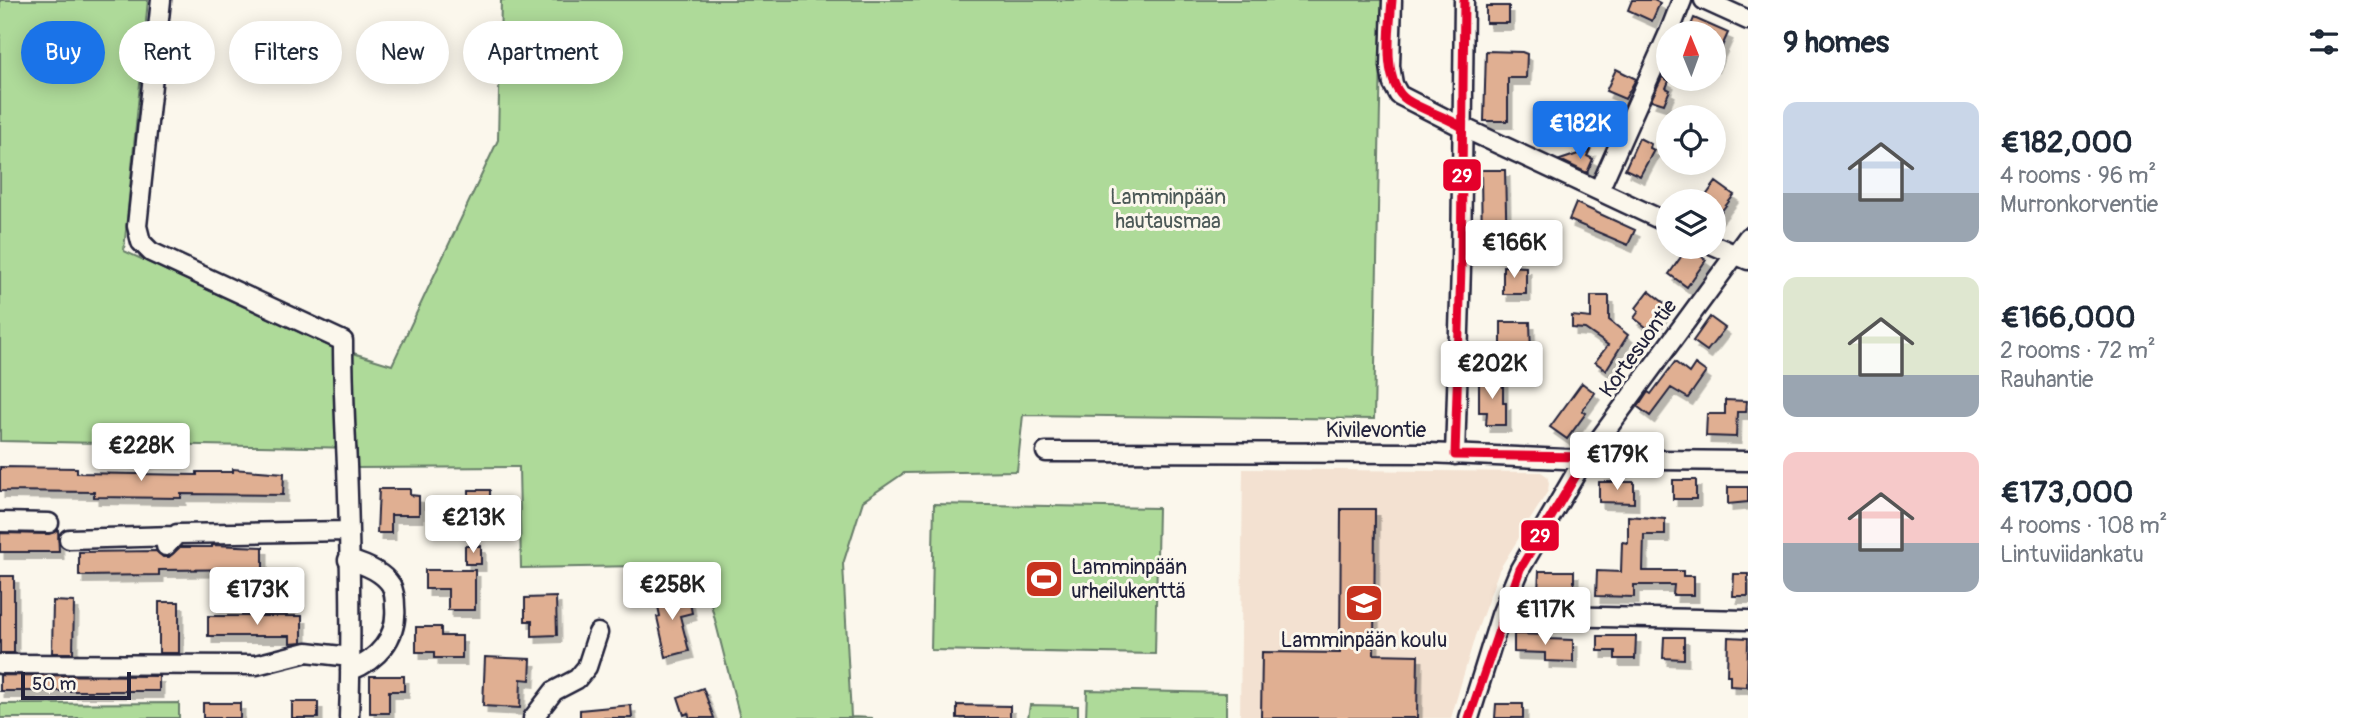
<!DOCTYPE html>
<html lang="en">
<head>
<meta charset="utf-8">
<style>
	:root { --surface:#fff; --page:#f2f2f3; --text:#1f2937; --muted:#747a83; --accent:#1a73e8 }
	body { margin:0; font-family:Pangolin,sans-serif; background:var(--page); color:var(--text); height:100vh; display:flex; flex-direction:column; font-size:26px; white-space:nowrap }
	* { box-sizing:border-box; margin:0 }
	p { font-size:23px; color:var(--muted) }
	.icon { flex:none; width:38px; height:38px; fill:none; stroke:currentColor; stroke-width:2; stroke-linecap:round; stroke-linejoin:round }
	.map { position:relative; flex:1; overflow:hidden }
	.details { display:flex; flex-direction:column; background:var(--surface); width:630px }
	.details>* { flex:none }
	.guide { position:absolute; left:21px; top:21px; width:665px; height:63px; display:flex; gap:14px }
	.needle { width:46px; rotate:359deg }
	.tools { position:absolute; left:1656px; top:21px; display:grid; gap:14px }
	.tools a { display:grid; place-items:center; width:70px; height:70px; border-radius:50%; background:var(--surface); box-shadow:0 4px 18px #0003; font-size:35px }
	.scale { position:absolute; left:21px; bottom:18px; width:110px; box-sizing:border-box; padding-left:7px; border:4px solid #22223b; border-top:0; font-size:19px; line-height:24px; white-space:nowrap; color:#22223b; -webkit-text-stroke:5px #fbf7ec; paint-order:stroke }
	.price { position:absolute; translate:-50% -60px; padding:0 16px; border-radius:7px; background:#fff; color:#222; font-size:23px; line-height:46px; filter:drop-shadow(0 2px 4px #0008) }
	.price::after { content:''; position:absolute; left:50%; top:42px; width:21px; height:16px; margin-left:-10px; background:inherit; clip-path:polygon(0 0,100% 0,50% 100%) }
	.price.on { background:var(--accent); color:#fff }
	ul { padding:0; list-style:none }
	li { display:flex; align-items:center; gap:21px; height:175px; padding:0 35px }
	li span { display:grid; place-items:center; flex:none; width:196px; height:140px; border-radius:14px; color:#555 }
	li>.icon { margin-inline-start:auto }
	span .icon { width:84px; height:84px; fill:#fffc; stroke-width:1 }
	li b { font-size:30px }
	h2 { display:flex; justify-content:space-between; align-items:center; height:84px; padding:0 35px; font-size:30px }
	.chip { padding:0 24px; border-radius:32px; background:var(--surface); box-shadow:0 4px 18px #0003; font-size:24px; line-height:63px }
	.chip.on { background:var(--accent); color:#fff }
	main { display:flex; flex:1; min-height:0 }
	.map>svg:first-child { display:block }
</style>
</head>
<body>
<main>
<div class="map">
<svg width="1748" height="718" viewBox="0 0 1748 718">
	<defs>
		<filter id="shadow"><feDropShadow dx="4.5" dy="7" stdDeviation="0" flood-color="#0004"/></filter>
	</defs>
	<rect width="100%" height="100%" fill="#fbf7ec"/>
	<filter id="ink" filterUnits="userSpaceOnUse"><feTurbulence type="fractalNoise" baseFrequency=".0143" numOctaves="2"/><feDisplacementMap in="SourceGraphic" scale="14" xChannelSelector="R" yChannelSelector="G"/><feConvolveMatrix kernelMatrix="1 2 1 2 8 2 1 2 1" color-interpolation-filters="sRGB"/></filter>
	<g filter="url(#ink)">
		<path fill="#f3e1d1" d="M1243,469L1541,472L1547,476L1549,483L1548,491L1499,570L1475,636L1451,718H1240Z"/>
		<path fill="#aeda99" stroke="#687e6a" stroke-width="2" d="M0,0H148L124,251L327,345L392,365L498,140L501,0H1382L1374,419L1023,415L1017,471L904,473L863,501L843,564L851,717L873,718H740L701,565L521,568L519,467L357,468V448L0,441Z
			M934,504L1158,508L1155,654L931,650Z
			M1087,690L1226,693V718H1086Z
			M179,703V718H0V704Z
			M1030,705L1078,706V718H1028Z"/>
		<path fill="#e0af92" stroke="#22223b" stroke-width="2" filter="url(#shadow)" d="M1632,0H1654L1660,3L1652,21L1628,10Z
			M1486,6H1509V23H1486Z
			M1694,18L1728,33L1713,66V33H1688Z
			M1486,51L1522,52L1527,54L1526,78H1508V121H1484Z
			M1616,69L1636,79L1625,99L1606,91Z
			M1662,77L1669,81L1666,88L1670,90L1664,104L1651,100Z
			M1639,138L1651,144L1650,148L1654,150L1640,176L1625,169Z
			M1590,150L1587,156L1593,159L1587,173L1560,160Z
			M1481,170H1505L1507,251L1482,250Z
			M1716,182L1734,195L1713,222V201H1702Z
			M1576,203L1635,230L1628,245L1569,220Z
			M1688,247L1706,260L1687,287L1669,274Z
			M1503,266L1526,267V294H1503Z
			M1649,291L1668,306L1650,330L1634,318L1639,311L1636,308Z
			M1591,296H1609V320L1628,335L1606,370L1595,362L1608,345L1585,329L1572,328V316L1591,318Z
			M1710,317L1725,328L1707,351L1693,341Z
			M1501,322H1530L1531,354L1501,355Z
			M1675,362L1689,373L1695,364L1706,372L1688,398L1671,388L1650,416L1638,407L1648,392L1651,394Z
			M1479,377L1503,378V403H1506V425H1486L1487,412H1479Z
			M1582,383L1595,393L1582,411L1586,413L1567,439L1550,427Z
			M1725,400L1747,401L1746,412H1737L1736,437L1706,436L1707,414H1725Z
			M0,467L77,468V473L197,475V472H233V469L284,473L283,495L181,494V498L94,497V492L0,491Z
			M1673,480H1696V499H1673Z
			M1599,482H1634V503L1599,502Z
			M1728,487H1748V502L1728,504Z
			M379,489H410V495L419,496V515H391V533H377Z
			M469,490H490V528H478V517H469Z
			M1341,509H1375L1374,654L1418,655L1417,718H1261L1262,652L1340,653Z
			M1628,516L1665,519V535H1644L1643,571H1683V576H1694V595H1673L1674,585H1634V597L1596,596L1597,571L1621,572L1622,542L1628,543Z
			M58,529L59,552H0V533L49,534Z
			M212,545L263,547V569L159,570V575L79,576V552L156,551L163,557H169L180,547H212Z
			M465,546H481V564H465Z
			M425,570H475V610H448V589H425Z
			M1539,571H1574V593L1538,592Z
			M1734,574H1748V596H1733Z
			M0,576H14V653H0Z
			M672,588L675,601L689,598L692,613L680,616L689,651L666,657L657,617L660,616L655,592Z
			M556,597L557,635L532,636V621H525V598Z
			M53,601L74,602L73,653H52Z
			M159,602H179V653H159Z
			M208,616H302V642L290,643V636H208Z
			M416,627H441V636H462V658H434V652H416Z
			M1514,634L1548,635V639L1573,640V662L1545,661V653L1514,652Z
			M1598,636H1636L1635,659H1615V651H1598Z
			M1664,637H1684V659L1663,658Z
			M1728,637L1748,638L1747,687L1730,686V675H1727Z
			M485,657L531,659L530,680L521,679L520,708L483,706Z
			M0,675L159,676V691H0Z
			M370,676H404V691H389V713H370Z
			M703,688L714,718H690L688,713L684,715L678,697Z
			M292,702H318V718H292Z
			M203,703H240V718H203Z
			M1496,704H1523V718H1495Z
			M631,705L632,718H580V710Z
			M957,705L1010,706V718H957Z"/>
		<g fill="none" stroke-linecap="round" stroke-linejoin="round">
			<g stroke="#22223b" stroke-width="23">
				<path id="minor" d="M161,0L137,226L141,242L151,252L343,341C343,383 345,423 347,465C350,549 352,634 349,718
					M1392,0L1390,66L1393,84L1399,95L1462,127L1668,223
					M1704,0L1748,20
					M1669,33L1682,0
					M1599,190L1668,35
					M1713,245L1748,260
					M1046,452L1428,453L1564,459L1748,461
					M1455,455L1461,267L1464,0
					M0,522L49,523
					M69,539L175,536
					M166,546L177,534L348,531
					M348,560C363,564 382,571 391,585C394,591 395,601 395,607C398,638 377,660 350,671
					M1501,615L1748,620
					M0,664L256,665L307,652L350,657
					M533,718L554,691L577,679L587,667L598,633
					M1469,718L1501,615L1520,569L1582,463L1748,237"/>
			</g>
			<use href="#minor" stroke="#fbf7ec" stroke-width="18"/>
			<g stroke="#fbf7ec" stroke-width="14">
				<path id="bus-1" d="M1392,0C1390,27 1381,83 1407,100C1424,111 1445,116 1462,127
					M1455,455L1461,267L1464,0
					M1455,455L1587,457
					M1469,718L1520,569L1587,457"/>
			</g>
			<use href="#bus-1" stroke="#e4002b" stroke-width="9"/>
		</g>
	</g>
	<defs>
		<g id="stadium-square" transform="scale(2.0125)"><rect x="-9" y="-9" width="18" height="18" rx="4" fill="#c8321e" stroke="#fbf7ec"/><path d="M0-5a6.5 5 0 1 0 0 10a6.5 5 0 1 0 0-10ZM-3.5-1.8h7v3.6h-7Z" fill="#fff"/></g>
		<g id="school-square" transform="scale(2.0125)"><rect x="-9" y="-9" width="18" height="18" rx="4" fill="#c8321e" stroke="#fbf7ec"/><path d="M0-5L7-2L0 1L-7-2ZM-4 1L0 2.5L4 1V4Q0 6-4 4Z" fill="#fff"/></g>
	</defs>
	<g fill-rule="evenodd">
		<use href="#stadium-square" x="1044" y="579"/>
		<use href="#school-square" x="1364" y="603"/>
	</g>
	<g text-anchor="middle" stroke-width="6" stroke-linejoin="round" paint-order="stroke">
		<g font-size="21" fill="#4c5957" stroke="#fbf7ec">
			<text x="1168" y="204">Lamminpään<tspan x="1168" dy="24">hautausmaa</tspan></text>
		</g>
		<g font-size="21" fill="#22223b" stroke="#fbf7ec">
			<text transform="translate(1638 348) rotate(-54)" y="7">Kortesuontie</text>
			<text x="1376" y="437">Kivilevontie</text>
		</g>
		<g font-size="21" fill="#22223b" stroke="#fbf7ec" text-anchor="start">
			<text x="1071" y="574">Lamminpään<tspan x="1071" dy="24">urheilukenttä</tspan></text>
			<text x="1364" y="647" text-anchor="middle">Lamminpään koulu</text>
		</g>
	</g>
	<g stroke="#fbf7ec" stroke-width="2.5">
		<rect x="1442" y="158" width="40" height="34" rx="7" fill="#e4002b"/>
		<rect x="1520" y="519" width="40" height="33" rx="7" fill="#e4002b"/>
	</g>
	<g font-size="19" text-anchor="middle" font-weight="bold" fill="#fff">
		<text x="1462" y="182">29</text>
		<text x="1540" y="542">29</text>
	</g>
</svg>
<div class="tools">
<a><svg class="needle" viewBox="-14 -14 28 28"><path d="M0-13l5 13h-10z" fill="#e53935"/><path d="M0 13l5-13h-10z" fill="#747a83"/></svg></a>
<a><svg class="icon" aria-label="locate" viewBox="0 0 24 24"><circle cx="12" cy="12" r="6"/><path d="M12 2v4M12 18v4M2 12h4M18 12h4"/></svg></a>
<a><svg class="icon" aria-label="layers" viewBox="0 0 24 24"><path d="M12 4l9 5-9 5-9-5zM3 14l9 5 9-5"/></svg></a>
</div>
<div class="scale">50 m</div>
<b class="price on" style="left:1580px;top:161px">€182K</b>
<b class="price" style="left:1514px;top:280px">€166K</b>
<b class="price" style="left:1492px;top:401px">€202K</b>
<b class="price" style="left:141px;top:483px">€228K</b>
<b class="price" style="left:1617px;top:492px">€179K</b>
<b class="price" style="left:473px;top:555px">€213K</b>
<b class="price" style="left:672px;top:622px">€258K</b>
<b class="price" style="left:257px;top:627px">€173K</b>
<b class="price" style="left:1545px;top:647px">€117K</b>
<div class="guide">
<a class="chip on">Buy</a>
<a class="chip">Rent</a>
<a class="chip">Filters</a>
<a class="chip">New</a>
<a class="chip">Apartment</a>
</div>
</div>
<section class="details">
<h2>9 homes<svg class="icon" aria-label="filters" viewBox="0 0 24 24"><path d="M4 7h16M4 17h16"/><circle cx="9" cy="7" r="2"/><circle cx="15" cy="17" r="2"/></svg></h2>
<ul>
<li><span style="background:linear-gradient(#c9d6e8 65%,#9aa5b1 0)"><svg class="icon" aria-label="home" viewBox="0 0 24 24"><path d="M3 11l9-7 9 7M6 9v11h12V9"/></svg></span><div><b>€182,000</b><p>4 rooms · 96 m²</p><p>Murronkorventie</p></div></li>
<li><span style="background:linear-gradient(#dfe7d0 70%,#9aa5b1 0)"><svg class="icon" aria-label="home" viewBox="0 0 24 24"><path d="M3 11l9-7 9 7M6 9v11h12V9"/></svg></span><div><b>€166,000</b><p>2 rooms · 72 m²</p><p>Rauhantie</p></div></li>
<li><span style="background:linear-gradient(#f6c9c9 65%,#9aa5b1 0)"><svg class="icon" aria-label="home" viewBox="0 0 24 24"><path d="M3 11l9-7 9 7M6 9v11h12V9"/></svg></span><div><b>€173,000</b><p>4 rooms · 108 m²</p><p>Lintuviidankatu</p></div></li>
</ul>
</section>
</main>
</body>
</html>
